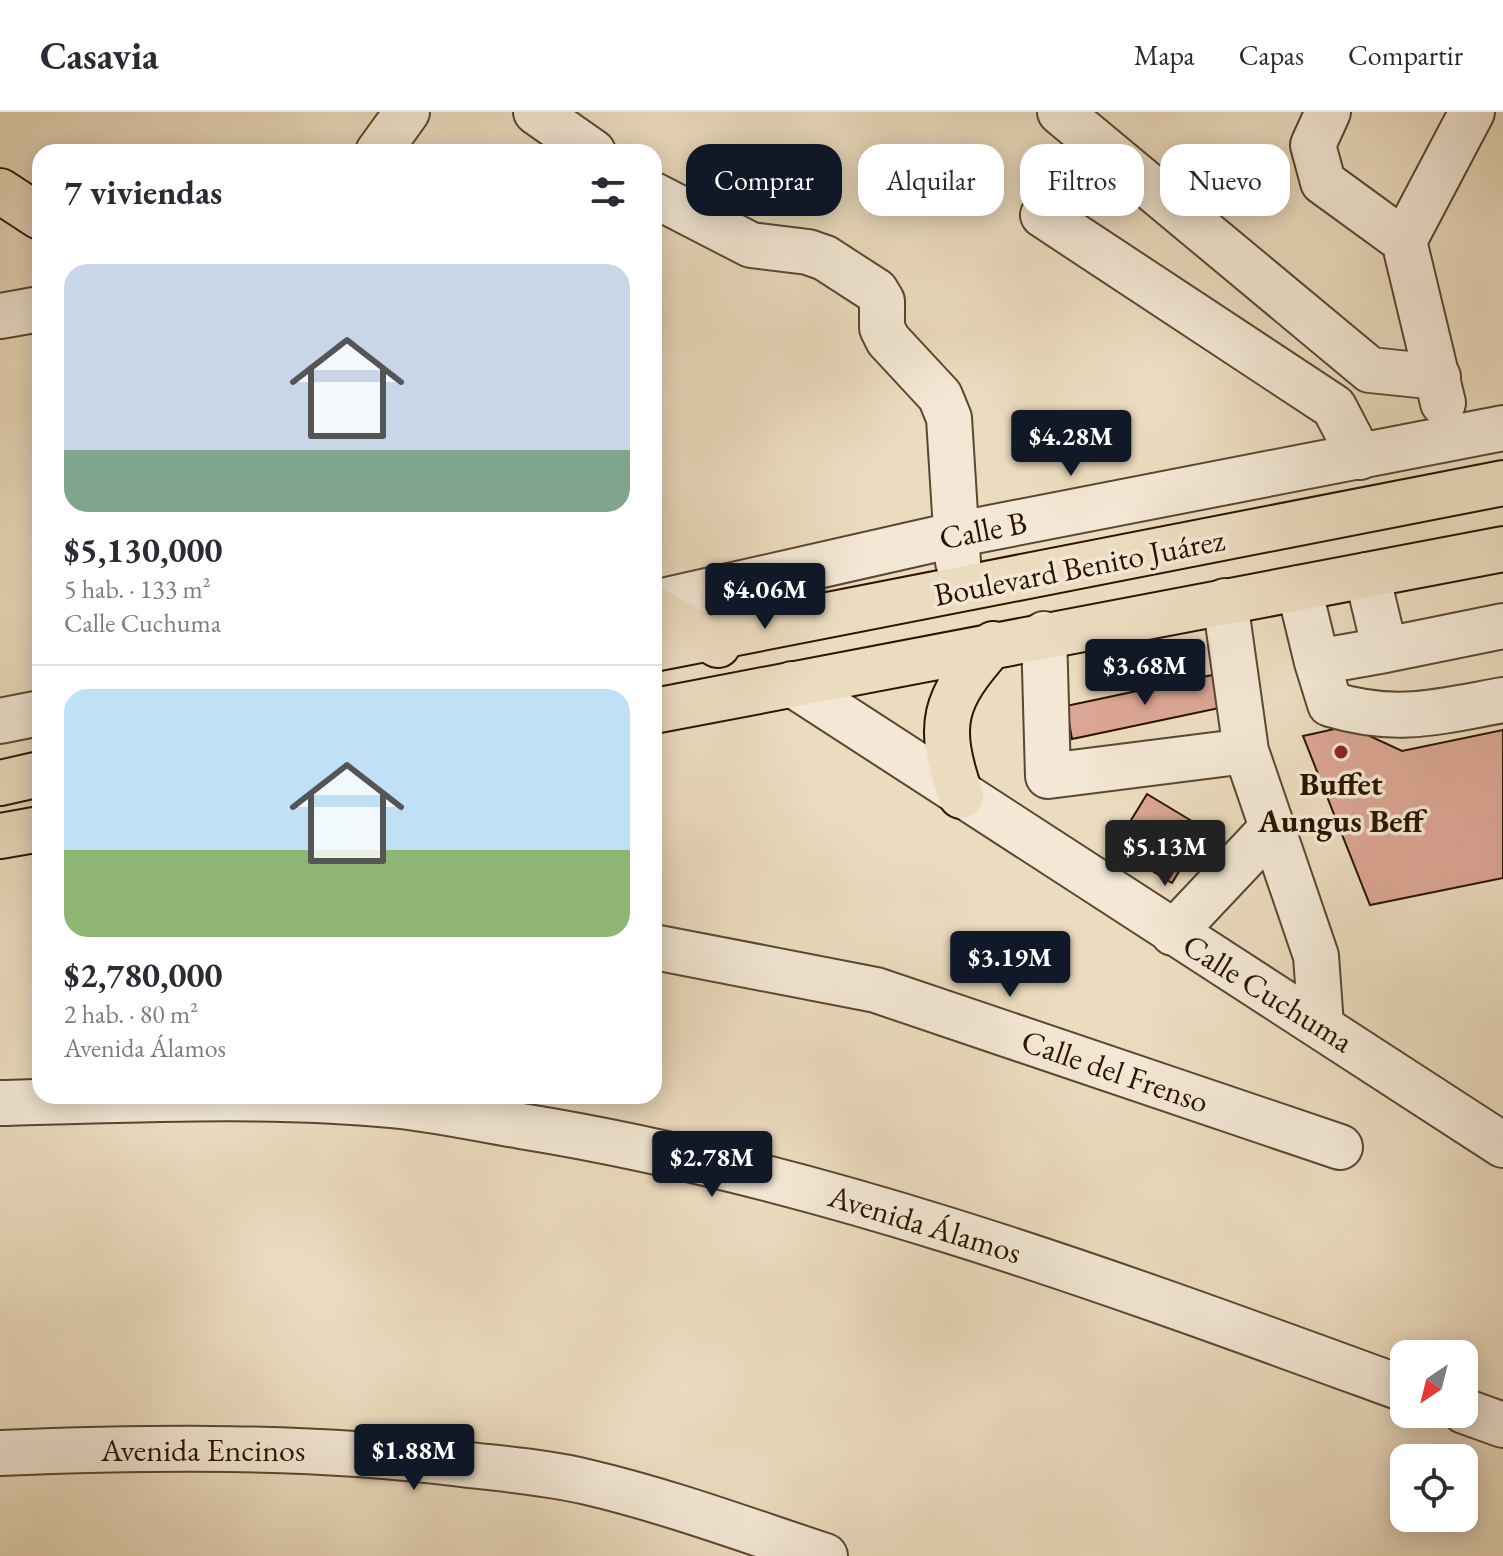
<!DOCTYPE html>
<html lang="es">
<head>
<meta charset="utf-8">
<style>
	:root { --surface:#fff; --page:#f7f7f7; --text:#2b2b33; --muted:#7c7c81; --line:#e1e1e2; --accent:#111827 }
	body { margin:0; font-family:"EB Garamond",serif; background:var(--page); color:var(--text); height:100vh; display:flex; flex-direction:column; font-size:30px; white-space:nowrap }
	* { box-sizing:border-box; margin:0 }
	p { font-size:26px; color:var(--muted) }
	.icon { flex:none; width:44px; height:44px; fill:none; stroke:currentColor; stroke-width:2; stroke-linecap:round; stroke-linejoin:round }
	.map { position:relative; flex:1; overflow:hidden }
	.panel { position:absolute; left:32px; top:32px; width:630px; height:960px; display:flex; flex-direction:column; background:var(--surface); border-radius:24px; box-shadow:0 4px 20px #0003 }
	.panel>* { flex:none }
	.top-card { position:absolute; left:686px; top:32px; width:696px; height:72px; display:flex; gap:16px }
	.needle { width:52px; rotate:215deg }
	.tools { position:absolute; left:1390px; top:1228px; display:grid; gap:16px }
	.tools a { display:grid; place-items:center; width:88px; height:88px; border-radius:16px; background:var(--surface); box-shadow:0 4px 20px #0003; font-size:40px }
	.price { position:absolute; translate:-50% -68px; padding:0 18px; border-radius:8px; background:var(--accent); color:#fff; font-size:26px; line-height:52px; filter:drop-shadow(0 2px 4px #0008) }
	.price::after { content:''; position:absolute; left:50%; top:48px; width:24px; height:18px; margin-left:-12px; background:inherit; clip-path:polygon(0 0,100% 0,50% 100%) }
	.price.on { background:#222; color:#fff }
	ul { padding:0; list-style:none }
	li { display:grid; align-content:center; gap:16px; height:424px; padding:0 32px }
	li+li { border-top:2px solid var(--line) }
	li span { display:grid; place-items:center; height:248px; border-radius:24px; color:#555 }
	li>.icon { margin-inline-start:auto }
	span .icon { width:144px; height:144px; fill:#fffc; stroke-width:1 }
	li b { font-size:34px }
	h2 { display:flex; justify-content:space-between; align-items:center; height:96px; padding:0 32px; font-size:34px }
	.pill { padding:0 28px; border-radius:24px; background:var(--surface); box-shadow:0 4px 20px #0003; font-size:28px; line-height:72px }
	.pill.on { background:var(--accent); color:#fff }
	header { display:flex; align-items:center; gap:48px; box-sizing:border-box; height:112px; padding:0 40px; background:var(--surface); border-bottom:2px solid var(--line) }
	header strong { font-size:38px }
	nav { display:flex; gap:44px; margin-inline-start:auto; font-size:28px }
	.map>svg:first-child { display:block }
</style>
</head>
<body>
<header>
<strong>Casavia</strong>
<nav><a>Mapa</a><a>Capas</a><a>Compartir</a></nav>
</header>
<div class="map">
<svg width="1503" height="1444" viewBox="0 0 1503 1444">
	<rect width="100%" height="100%" fill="#ecdcbf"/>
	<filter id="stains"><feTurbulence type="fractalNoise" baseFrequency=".0025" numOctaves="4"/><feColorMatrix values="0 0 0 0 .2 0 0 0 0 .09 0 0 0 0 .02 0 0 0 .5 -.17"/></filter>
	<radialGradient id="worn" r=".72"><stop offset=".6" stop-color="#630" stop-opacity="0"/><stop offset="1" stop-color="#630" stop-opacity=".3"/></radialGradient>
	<path fill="#dca694" stroke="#2c1400" stroke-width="2" d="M1217,562L1224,595L1072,627L1066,594Z
		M1348,614L1402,639L1503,618V766L1370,793L1303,624Z
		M1147,682L1205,717L1172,771L1114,736Z"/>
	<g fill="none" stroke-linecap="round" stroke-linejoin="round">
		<g stroke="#5c4630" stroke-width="48">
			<path id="minor" d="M536,0L593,40
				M1060,0L1370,258L1438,265
				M1328,0L1313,33L1323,70L1404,129L1443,291
				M378,40L407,0
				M654,83L751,133L808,140L825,146L876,179L882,189V216L888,228L940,284L949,306L958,450
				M1043,103L1334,295L1360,345
				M1404,129L1472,0
				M0,204L40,197
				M1367,463L1385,538L1503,514
				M1299,476L1317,550
				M654,491L954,423L1503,316
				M1044,522L1048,664L1246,639L1225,489
				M1385,538L1317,550L1330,592C1396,612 1437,600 1503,588
				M792,572L1503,1033
				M0,609L40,601
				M1246,639L1316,844L1321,913
				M1173,821L1271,717
				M654,835L876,878L1340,1035
				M0,991C130,988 263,981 392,993C435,997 479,1007 521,1014C825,1063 1116,1172 1404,1277
				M1464,1299L1503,1313
				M0,1341C155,1335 307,1333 461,1352C503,1357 546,1360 587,1370C668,1389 746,1418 825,1444"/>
		</g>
		<g stroke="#2c1400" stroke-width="48">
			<path id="major" d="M0,79L40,105
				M654,497L718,533
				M654,537L1503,371
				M654,599L1503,437
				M0,671L40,662
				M961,684C936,612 943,588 993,532
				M0,724L40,717"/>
		</g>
		<use href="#minor" stroke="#f3e8d5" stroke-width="44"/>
		<use href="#major" stroke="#ecdcbf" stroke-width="44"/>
	</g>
	<circle fill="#8f2418" stroke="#f3e8d5" stroke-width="3" cx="1341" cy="640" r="8"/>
	<g text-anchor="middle" stroke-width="7" stroke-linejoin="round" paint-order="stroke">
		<g font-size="32" fill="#2c1400" stroke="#f3e8d5">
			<text transform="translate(983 418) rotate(-11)" y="11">Calle B</text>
			<text transform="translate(1079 455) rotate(-11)" y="11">Boulevard Benito Juárez</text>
			<text transform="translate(1268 881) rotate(32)" y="11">Calle Cuchuma</text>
			<text transform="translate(1115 959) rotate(19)" y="11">Calle del Frenso</text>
			<text transform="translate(925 1112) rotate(17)" y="11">Avenida Álamos</text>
			<text x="203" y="1349">Avenida Encinos</text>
		</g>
		<g font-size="32" font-weight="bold" fill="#2c1400" stroke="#f3e8d5">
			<text x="1341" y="683">Buffet<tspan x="1341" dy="37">Aungus Beff</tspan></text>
		</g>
	</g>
	<rect width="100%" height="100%" filter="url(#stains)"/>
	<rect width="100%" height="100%" fill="url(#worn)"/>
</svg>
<div class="tools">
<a><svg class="needle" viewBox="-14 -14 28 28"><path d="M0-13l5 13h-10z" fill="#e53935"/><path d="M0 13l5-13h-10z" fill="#7c7c81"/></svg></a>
<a><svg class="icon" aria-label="locate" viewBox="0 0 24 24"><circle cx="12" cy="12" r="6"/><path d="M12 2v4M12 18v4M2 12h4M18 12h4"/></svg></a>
</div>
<b class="price" style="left:1071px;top:366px">$4.28M</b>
<b class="price" style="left:765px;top:519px">$4.06M</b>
<b class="price" style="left:1145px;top:595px">$3.68M</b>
<b class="price on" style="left:1165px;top:776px">$5.13M</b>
<b class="price" style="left:1010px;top:887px">$3.19M</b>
<b class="price" style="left:712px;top:1087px">$2.78M</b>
<b class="price" style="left:414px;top:1380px">$1.88M</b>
<div class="top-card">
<a class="pill on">Comprar</a>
<a class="pill">Alquilar</a>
<a class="pill">Filtros</a>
<a class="pill">Nuevo</a>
</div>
<section class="panel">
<h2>7 viviendas<svg class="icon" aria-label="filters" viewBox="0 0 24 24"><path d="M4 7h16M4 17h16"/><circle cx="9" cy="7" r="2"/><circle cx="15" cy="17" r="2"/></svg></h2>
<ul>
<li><span style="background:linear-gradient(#c9d6e8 75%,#7fa58c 0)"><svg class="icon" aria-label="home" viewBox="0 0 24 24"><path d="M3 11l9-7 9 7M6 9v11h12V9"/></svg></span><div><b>$5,130,000</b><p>5 hab. · 133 m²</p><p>Calle Cuchuma</p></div></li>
<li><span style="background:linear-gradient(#bfe0f5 65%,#8fb573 0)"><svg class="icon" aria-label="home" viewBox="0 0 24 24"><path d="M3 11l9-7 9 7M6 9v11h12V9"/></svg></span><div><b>$2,780,000</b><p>2 hab. · 80 m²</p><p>Avenida Álamos</p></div></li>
</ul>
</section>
</div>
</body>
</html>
